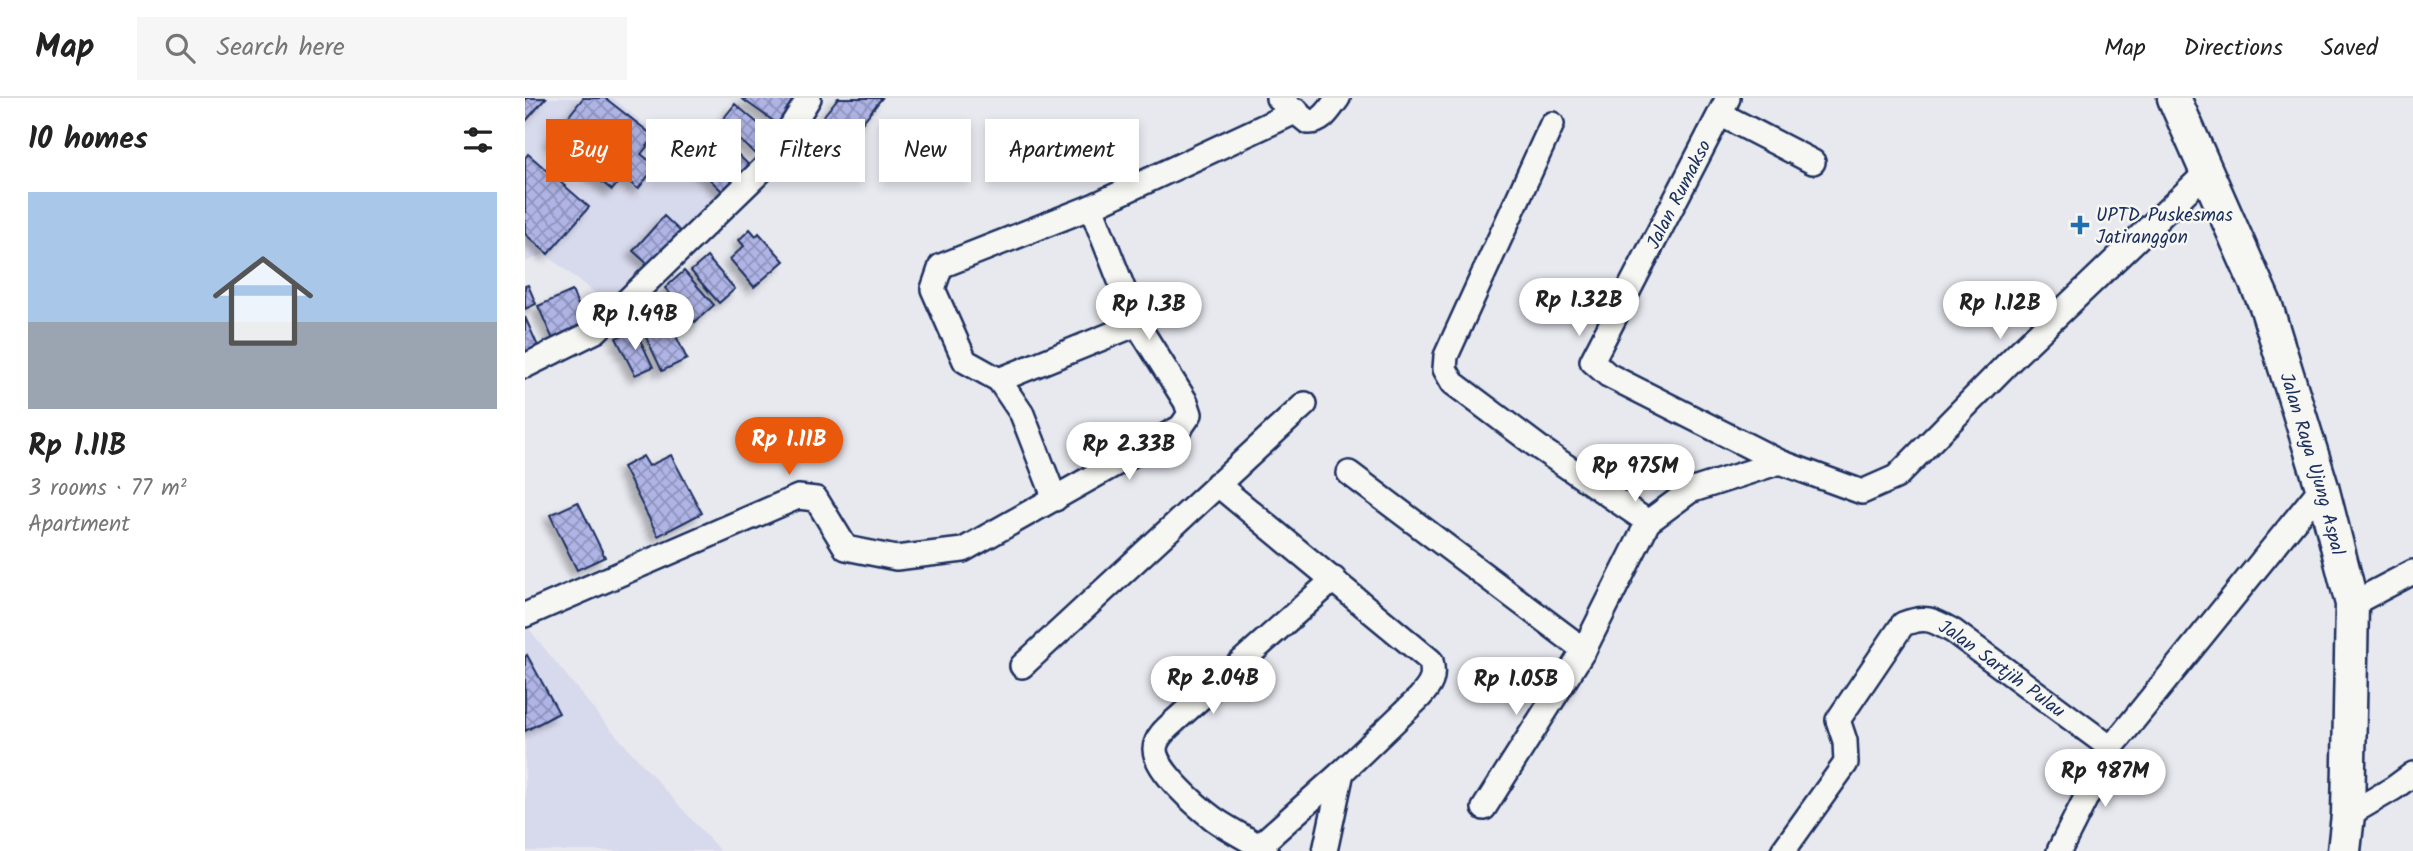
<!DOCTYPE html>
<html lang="en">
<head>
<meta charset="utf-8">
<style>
	:root { --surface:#fff; --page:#f6f6f6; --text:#222; --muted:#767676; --line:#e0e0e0; --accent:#ea580c }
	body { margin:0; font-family:Kalam,sans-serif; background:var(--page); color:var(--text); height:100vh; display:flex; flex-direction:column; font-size:26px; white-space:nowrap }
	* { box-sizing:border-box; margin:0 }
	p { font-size:23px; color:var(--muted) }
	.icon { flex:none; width:38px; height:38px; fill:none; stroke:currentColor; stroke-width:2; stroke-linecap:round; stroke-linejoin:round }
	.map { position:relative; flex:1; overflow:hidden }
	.sheet { display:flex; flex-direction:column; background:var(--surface); width:525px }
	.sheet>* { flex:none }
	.banner { position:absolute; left:21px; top:21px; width:665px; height:63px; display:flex; gap:14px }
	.price { position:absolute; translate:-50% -60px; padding:0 16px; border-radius:24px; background:#fff; color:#222; font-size:23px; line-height:46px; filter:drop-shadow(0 2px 4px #0008) }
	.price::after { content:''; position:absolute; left:50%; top:42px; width:21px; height:16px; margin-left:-10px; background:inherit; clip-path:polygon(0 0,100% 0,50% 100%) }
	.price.current { background:var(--accent); color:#fff }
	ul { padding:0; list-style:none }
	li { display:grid; align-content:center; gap:14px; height:371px; padding:0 28px }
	li span { display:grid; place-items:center; height:217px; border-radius:0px; color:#555 }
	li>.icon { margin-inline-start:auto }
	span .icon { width:126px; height:126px; fill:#fffc; stroke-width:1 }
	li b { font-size:30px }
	h2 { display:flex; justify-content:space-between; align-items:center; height:84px; padding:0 28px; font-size:30px }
	.tag { padding:0 24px; border-radius:0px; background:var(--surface); box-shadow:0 4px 10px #0003; font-size:24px; line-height:63px }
	.tag.current { background:var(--accent); color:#fff }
	header { display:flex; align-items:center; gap:42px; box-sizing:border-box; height:98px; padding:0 35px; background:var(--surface); border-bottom:2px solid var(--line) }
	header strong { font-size:33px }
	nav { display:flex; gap:38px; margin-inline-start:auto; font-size:24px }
	.search { width:490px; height:63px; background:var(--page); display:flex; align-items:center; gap:18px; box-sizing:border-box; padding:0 24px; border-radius:0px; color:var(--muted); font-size:26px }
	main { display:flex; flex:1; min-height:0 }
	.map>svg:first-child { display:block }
</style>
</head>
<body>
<header>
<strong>Map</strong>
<div class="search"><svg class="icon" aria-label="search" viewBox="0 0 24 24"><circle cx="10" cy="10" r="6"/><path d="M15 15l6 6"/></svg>Search here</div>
<nav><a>Map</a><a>Directions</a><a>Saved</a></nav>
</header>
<main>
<section class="sheet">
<h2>10 homes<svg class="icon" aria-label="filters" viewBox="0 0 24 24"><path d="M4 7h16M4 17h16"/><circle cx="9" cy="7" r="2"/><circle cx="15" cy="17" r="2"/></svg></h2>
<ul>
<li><span style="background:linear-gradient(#a9c7e8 60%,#9aa5b1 0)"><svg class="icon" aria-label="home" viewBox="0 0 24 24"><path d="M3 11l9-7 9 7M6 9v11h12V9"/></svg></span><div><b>Rp 1.11B</b><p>3 rooms · 77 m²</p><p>Apartment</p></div></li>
</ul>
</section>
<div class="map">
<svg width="1888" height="753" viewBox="0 0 1888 753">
	<defs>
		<pattern id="building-cross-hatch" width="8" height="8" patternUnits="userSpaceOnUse" patternTransform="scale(1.75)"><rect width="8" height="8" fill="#afb4e5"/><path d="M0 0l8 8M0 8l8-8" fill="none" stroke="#8e93bd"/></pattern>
		<filter id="shadow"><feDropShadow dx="-6" dy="6" stdDeviation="3.5" flood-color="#0004"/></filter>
	</defs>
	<rect width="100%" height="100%" fill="#e8e9ef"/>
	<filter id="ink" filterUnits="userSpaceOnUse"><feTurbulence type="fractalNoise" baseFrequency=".0143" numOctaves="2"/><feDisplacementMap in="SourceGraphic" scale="14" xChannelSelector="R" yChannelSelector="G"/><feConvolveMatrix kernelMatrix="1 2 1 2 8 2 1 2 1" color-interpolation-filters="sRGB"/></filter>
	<g filter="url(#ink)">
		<path fill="#d7d9ec" d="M0,0H88L200,92L88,209L20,156L0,164Z
			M0,526L74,618L195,753H0Z"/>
		<path fill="url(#building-cross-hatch)" stroke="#1b2f5e" stroke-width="2" filter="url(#shadow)" d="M0,0H21L0,24Z
			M58,0H80L130,39L116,56L131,68L113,91L98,79L87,92L25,42Z
			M216,0H275L257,29Z
			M313,0H357L316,51L289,30Z
			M210,6L247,37L231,56L195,25Z
			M196,40L227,70L201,97L170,67Z
			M3,56L64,109L23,156L0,136V60Z
			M139,118L156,134L125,168L108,153Z
			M225,131L231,138L234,135L259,163L229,189L205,161L219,148L214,142Z
			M182,159L210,191L194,205L166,173Z
			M159,173L189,207L170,224L140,190Z
			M3,187L11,206L0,211V188Z
			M47,193L64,231L30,246L13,208Z
			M135,204L162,261L137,273L110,216Z
			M0,219L16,255L0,262Z
			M110,231L128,269L110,277L91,240Z
			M146,357L177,415L133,438L98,369L118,358L124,368Z
			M53,404L80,459L52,472L25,417Z
			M2,557L34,615L0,633V559Z"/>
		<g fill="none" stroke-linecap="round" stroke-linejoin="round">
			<g stroke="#1b2f5e" stroke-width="28">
				<g id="street">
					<path d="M753,0L783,24C798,25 805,10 813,0"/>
					<path d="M1203,0L1067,263L1083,277L1255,364L1337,394L1371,379L1492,256L1683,73"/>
					<path d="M1195,16L1288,64"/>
					<path d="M1027,26L921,258L920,271L928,285L1016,351L1123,424"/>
					<path d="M0,268L71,233L242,67L284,0"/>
					<path d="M474,282L612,226L566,109"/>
					<path d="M824,375L1059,552"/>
					<path d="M692,386L906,563C910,580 906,587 894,600L817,674L734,748"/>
					<path d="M530,401L497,316L474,282L440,263L408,191L416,168L566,109L772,13"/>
					<path d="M1827,506L1888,474"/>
					<path d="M0,517L273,399L291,401L321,450L371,460L438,452L656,329L665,316L661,304L612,226"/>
					<path d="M497,568L780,306"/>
					<path d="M959,710L1059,552L1123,424L1165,393L1255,364"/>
					<path d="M1823,717L1869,690L1888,676"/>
					<path d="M741,753C724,741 706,733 689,721C673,709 630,672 630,651C631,638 643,629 652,621L809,481"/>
					<path d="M800,753L817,674"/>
					<path id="s1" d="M1258,753L1321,665L1320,643L1313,622L1378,526C1401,517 1408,522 1428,533L1586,650L1797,389"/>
					<path d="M1534,753L1586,650"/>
				</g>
			</g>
			<g stroke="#1b2f5e" stroke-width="37">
				<g id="secondary">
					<path id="s2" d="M1649,0L1741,208L1797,389L1827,506L1823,717L1819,753"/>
				</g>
			</g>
			<use href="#street" stroke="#f6f6f2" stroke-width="23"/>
			<use href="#secondary" stroke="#f6f6f2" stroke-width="32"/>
		</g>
	</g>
	<path fill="#1f6fb2" stroke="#f6f6f2" stroke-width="2.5" d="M1551.5 116.5h7v7h7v7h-7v7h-7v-7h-7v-7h7z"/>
	<g text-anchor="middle" stroke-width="5" stroke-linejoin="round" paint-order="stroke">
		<g font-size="19" fill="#1b2f5e" stroke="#f6f6f2">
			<text transform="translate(1153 96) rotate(-63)" y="7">Jalan Rumakso</text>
			<text dy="7" stroke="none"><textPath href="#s2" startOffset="392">Jalan Raya Ujung Aspal</textPath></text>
			<text dy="7" stroke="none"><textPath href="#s1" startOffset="383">Jalan Sartjih Pulau</textPath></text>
		</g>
		<g font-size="19" fill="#1b2f5e" stroke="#f6f6f2" text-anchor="start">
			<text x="1571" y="123">UPTD Puskesmas<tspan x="1571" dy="22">Jatiranggon</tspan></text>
		</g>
	</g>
</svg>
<b class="price" style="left:1054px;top:240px">Rp 1.32B</b>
<b class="price" style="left:1475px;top:243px">Rp 1.12B</b>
<b class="price" style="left:624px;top:244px">Rp 1.3B</b>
<b class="price" style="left:110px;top:254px">Rp 1.49B</b>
<b class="price current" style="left:264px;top:379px">Rp 1.11B</b>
<b class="price" style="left:604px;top:384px">Rp 2.33B</b>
<b class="price" style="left:1110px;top:406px">Rp 975M</b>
<b class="price" style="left:688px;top:618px">Rp 2.04B</b>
<b class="price" style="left:991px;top:619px">Rp 1.05B</b>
<b class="price" style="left:1580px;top:711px">Rp 987M</b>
<div class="banner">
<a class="tag current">Buy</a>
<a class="tag">Rent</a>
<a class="tag">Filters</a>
<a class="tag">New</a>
<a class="tag">Apartment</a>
</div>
</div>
</main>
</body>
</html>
